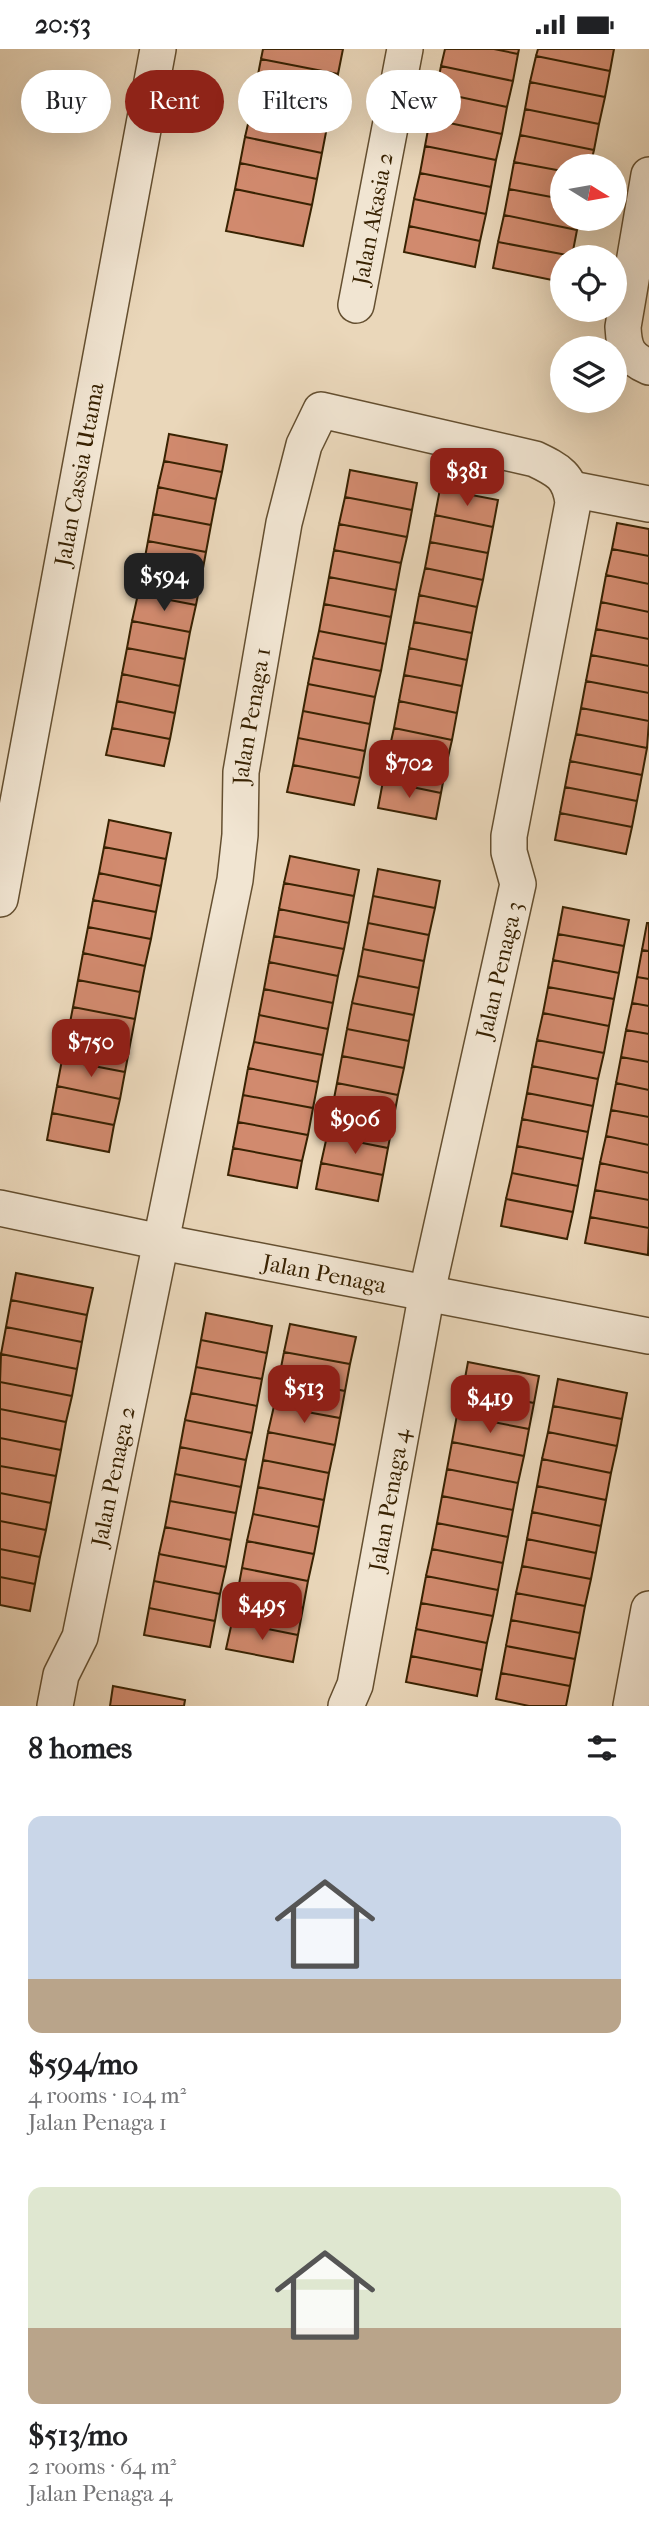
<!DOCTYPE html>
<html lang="en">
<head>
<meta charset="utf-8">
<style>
	:root { --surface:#fff; --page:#f6f6f6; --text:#202124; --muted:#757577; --accent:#8f2418 }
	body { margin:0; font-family:"IM FELL French Canon",serif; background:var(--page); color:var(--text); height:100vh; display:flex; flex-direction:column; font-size:26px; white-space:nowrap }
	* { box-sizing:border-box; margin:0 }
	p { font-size:23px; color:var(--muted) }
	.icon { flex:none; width:38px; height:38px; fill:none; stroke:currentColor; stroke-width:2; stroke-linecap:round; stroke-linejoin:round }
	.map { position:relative; height:1657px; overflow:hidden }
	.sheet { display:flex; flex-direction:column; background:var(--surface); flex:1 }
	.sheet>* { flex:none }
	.banner { position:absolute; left:21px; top:21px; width:607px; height:63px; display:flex; gap:14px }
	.needle { width:46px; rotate:101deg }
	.fabs { position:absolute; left:550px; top:105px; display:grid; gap:14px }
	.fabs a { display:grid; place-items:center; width:77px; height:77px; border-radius:50%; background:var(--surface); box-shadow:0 7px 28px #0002; font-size:35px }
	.price { position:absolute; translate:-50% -60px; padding:0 16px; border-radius:14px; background:var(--accent); color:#fff; font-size:23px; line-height:46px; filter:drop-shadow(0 2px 4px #0008) }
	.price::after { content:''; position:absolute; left:50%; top:42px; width:21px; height:16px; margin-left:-10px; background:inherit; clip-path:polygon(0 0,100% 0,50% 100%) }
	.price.current { background:#222; color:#fff }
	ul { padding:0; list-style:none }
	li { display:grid; align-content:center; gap:14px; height:371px; padding:0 28px }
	li span { display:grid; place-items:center; height:217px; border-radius:14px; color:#555 }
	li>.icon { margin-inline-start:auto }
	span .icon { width:126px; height:126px; fill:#fffc; stroke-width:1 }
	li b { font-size:30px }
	h2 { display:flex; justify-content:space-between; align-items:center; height:84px; padding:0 28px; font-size:30px }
	.chip { padding:0 24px; border-radius:32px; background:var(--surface); box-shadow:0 7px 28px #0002; font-size:24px; line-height:63px }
	.chip.current { background:var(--accent); color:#fff }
	.status { display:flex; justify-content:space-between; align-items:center; height:49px; padding:0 35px; background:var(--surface); direction:ltr }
	.status svg { height:19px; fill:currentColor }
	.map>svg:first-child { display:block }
</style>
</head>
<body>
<div class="status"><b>20:53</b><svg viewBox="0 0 49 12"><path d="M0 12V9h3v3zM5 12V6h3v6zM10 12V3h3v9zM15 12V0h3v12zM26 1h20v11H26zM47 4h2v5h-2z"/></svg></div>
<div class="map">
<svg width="649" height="1657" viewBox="0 0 649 1657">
	<rect width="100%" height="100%" fill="#ead7ba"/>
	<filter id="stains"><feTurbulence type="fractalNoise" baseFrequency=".00286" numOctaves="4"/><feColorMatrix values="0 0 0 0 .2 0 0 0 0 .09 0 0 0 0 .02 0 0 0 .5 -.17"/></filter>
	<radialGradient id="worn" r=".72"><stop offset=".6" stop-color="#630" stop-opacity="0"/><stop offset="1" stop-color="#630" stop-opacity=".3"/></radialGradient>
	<path fill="#d18a6e" stroke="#382202" stroke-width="2" d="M263,0H343L338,25L261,10Z
		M445,0H494L518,5L513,32L441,17Z
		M494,0H519L518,5Z
		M538,0H614L610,22L536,7Z
		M536,7L610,22L605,48L530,33Z
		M261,10L338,25L333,52L256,36Z
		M441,17L513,32L507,58L436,43Z
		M530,33L605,48L599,75L525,60Z
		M256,36L333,52L327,78L251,62Z
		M436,43L507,58L502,85L430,70Z
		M525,60L599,75L594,101L520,86Z
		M251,62L327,78L322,104L245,88Z
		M430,70L502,85L496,111L425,97Z
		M520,86L594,101L590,117H562V122L514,113Z
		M245,88L322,104L317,130L240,114Z
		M425,97L496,111L491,138L420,124Z
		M514,113L562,122V150L509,140Z
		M240,114L317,130L312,156L235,140Z
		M420,124L491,138L486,165L414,150Z
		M235,140L312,156L303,197L226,182Z
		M509,140L562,150V170H580L577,181L504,166Z
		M414,150L486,165L480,192L409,177Z
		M504,166L577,181L572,207L498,193Z
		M409,177L480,192L475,218L404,203Z
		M498,193L572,207L562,208V233L493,219Z
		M169,385L227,396L222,423L164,412Z
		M164,412L222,423L216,450L158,438Z
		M350,421L417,434L412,461L345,448Z
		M158,438L216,450L211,476L153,465Z
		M440,440L498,451L493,478L435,466Z
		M345,448L412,461L407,488L339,475Z
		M153,465L211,476L206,503L148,492Z
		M435,466L493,478L488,504L430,493Z
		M617,474L649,480V507L612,500Z
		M339,475L407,488L401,514L334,501Z
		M148,492L206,503L201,530L143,519Z
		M430,493L488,504L483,531L425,519Z
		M612,500L649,507V535L606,526Z
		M334,501L401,514L396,541L329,528Z
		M143,519L201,530L196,556L138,545Z
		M425,519L483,531L477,558L419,546Z
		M606,526L649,535V563L601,553Z
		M329,528L396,541L391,568L324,555Z
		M138,545L196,556L190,583L132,572Z
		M419,546L477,558L472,584L414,573Z
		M601,553L649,563V590L596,580Z
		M324,555L391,568L386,595L319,582Z
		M132,572L190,583L185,610L127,599Z
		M414,573L472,584L467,611L409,599Z
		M596,580L649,590V617L591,606Z
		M319,582L386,595L381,622L313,609Z
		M127,599L185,610L180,637L122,625Z
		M409,599L467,611L462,637L404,626Z
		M591,606L649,617V644L586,632Z
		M313,609L381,622L375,648L308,635Z
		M122,625L180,637L175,664L117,652Z
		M404,626L462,637L457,664L399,652Z
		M586,632L649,644V672L581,659Z
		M308,635L375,648L370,675L303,662Z
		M117,652L175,664L170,690L112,679Z
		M399,652L457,664L452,691L394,679Z
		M581,659L649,672L647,699L576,685Z
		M303,662L370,675L365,702L298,689Z
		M112,679L170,690L164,717L106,706Z
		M394,679L452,691L446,717L388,706Z
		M576,685L647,699L642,726L570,712Z
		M298,689L365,702L360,729L293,716Z
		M388,706L446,717L441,744L383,732Z
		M570,712L642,726L637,752L565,738Z
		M293,716L360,729L354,756L287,743Z
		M383,732L441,744L436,770L378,759Z
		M565,738L637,752L632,778L560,764Z
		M560,764L632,778L626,805L555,791Z
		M109,771L171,784L166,810L104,798Z
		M104,798L166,810L161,837L99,824Z
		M290,807L359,821L354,847L284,834Z
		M378,820L440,832L435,859L373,847Z
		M99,824L161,837L156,863L93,851Z
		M284,834L354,847L349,874L279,860Z
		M373,847L435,859L429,886L368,874Z
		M93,851L156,863L151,890L88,878Z
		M563,858L629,871L624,897L558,885Z
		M279,860L349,874L344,900L274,887Z
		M368,874L429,886L424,912L363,900Z
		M647,874H649V902L642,901Z
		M88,878L151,890L145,917L83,904Z
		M558,885L624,897L619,924L553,911Z
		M274,887L344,900L338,927L269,913Z
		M363,900L424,912L419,939L358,927Z
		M642,901L649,902V930L637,928Z
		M83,904L145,917L140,943L78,931Z
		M553,911L619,924L614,950L548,938Z
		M269,913L338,927L333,954L264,940Z
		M358,927L419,939L414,966L352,954Z
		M637,928L649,930V957L632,954Z
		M78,931L140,943L135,970L73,958Z
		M548,938L614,950L609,977L543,964Z
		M264,940L333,954L328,980L259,966Z
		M352,954L414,966L409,992L347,980Z
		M632,954L649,957V985L626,981Z
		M73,958L135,970L130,996L68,984Z
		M543,964L609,977L604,1004L537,991Z
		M259,966L328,980L323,1006L254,993Z
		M347,980L409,992L404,1019L342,1007Z
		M626,981L649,985V1013L621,1008Z
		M68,984L130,996L125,1023L62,1011Z
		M537,991L604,1004L598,1030L532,1017Z
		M254,993L323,1006L318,1033L248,1019Z
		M342,1007L404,1019L398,1046L337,1034Z
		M621,1008L649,1013V1041L616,1034Z
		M62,1011L125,1023L120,1050L57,1037Z
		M532,1017L598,1030L593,1057L527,1044Z
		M248,1019L318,1033L313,1059L243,1046Z
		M337,1034L398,1046L393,1072L332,1060Z
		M616,1034L649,1041V1068L611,1061Z
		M57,1037L120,1050L114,1076L52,1064Z
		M527,1044L593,1057L588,1083L522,1070Z
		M243,1046L313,1059L308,1086L238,1073Z
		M332,1060L393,1072L388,1099L327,1087Z
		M611,1061L649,1068V1096L606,1087Z
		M52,1064L114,1076L109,1103L47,1091Z
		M522,1070L588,1083L583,1110L517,1097Z
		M238,1073L308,1086L302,1112L233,1099Z
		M327,1087L388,1099L383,1126L321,1114Z
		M606,1087L649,1096V1124L600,1114Z
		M517,1097L583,1110L578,1137L512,1124Z
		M233,1099L302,1112L297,1139L228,1126Z
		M321,1114L383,1126L378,1152L316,1140Z
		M600,1114L649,1124V1151L595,1141Z
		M512,1124L578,1137L573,1163L506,1150Z
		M595,1141L649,1151V1179L590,1168Z
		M506,1150L573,1163L567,1190L501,1177Z
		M590,1168L649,1179L648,1206L585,1194Z
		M16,1224L93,1239L87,1266L11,1251Z
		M11,1251L87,1266L82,1293L6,1278Z
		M206,1264L272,1277L267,1304L201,1291Z
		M290,1275L356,1288L350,1315L284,1303Z
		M6,1278L82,1293L77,1320L1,1305Z
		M201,1291L267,1304L262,1330L196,1318Z
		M284,1303L350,1315L345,1342L279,1329Z
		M1,1305L77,1320L72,1347L0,1333Z
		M468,1313L539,1327L534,1354L463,1340Z
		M196,1318L262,1330L257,1357L191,1344Z
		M279,1329L345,1342L340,1369L274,1357Z
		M558,1330L627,1344L622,1370L553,1357Z
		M0,1333L72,1347L66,1373L0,1360Z
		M463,1340L534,1354L529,1380L457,1366Z
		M191,1344L257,1357L252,1384L185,1371Z
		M274,1357L340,1369L335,1396L268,1383Z
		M553,1357L622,1370L617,1397L548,1383Z
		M0,1360L66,1373L61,1401L0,1389Z
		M457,1366L529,1380L524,1407L452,1393Z
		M185,1371L252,1384L246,1411L180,1398Z
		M268,1383L335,1396L329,1424L263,1411Z
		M548,1383L617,1397L611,1424L542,1410Z
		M0,1389L61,1401L56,1427L0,1417Z
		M452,1393L524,1407L518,1434L447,1420Z
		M180,1398L246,1411L241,1438L175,1425Z
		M542,1410L611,1424L606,1451L537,1437Z
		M263,1411L329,1424L324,1451L258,1438Z
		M0,1417L56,1427L51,1454L0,1444Z
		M447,1420L518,1434L513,1461L442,1447Z
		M175,1425L241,1438L236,1464L170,1452Z
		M537,1437L606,1451L601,1477L532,1463Z
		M258,1438L324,1451L319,1478L253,1465Z
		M0,1444L51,1454L46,1481L0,1472Z
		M442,1447L513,1461L508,1488L437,1474Z
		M170,1452L236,1464L231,1491L165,1478Z
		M532,1463L601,1477L596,1504L527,1490Z
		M253,1465L319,1478L314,1505L247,1492Z
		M0,1472L46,1481L40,1508L0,1500Z
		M437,1474L508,1488L503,1514L432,1500Z
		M165,1478L231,1491L226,1518L159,1505Z
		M527,1490L596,1504L591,1530L522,1517Z
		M247,1492L314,1505L308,1532L242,1519Z
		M0,1500L40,1508L35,1535L0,1528Z
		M432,1500L503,1514L498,1541L426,1527Z
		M159,1505L226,1518L220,1545L154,1532Z
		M522,1517L591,1530L585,1557L516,1544Z
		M242,1519L308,1532L303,1559L237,1546Z
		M426,1527L498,1541L493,1567L421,1554Z
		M0,1528L35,1535L30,1562L0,1556Z
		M154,1532L220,1545L215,1572L149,1559Z
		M516,1544L585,1557L580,1584L511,1571Z
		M237,1546L303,1559L298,1586L232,1573Z
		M421,1554L493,1567L487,1594L416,1580Z
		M149,1559L215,1572L210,1598L144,1586Z
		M511,1571L580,1584L575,1610L506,1597Z
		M232,1573L298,1586L293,1613L226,1600Z
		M416,1580L487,1594L482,1621L411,1607Z
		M506,1597L575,1610L570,1637L501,1624Z
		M411,1607L482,1621L477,1647L406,1633Z
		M501,1624L570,1637L566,1657H529L496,1650Z
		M113,1637L185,1651L184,1657H110Z"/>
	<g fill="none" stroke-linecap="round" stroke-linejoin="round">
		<g stroke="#644f30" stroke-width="38">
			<g id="minor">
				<path d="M649,126L623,278C624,300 628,309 649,318"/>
				<path id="s1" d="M356,256L405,0"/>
				<path d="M571,440L649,455"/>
				<path id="s2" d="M0,850L158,0"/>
				<path id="s3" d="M0,1159L161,1193L649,1287"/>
				<path id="s4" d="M55,1657L61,1626L80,1588L235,831L240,786L241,723L284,474L304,396L321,361L535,410C558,421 570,427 573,454L509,787V803L518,835L427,1243L355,1636L346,1657"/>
				<path d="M631,1657L649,1560"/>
			</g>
		</g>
		<use href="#minor" stroke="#f1e5d2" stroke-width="35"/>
	</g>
	<g text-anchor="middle" stroke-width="5" stroke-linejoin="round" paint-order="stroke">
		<g font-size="23" fill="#382202" stroke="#f1e5d2">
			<text dy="8" stroke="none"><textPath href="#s1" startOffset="88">Jalan Akasia 2</textPath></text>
			<text dy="8" stroke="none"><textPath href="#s2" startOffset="432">Jalan Cassia Utama</textPath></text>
			<text dy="8" stroke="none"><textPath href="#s4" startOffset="1012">Jalan Penaga 1</textPath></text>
			<text transform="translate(499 921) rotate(-77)" y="8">Jalan Penaga 3</text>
			<text dy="8" stroke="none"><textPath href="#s3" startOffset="331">Jalan Penaga</textPath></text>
			<text dy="8" stroke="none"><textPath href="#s4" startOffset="238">Jalan Penaga 2</textPath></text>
			<text transform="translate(389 1451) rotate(-80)" y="8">Jalan Penaga 4</text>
		</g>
	</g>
	<rect width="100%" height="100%" filter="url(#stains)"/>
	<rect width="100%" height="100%" fill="url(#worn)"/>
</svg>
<div class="fabs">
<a><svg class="needle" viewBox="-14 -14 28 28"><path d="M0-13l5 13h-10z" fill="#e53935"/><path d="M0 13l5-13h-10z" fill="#757577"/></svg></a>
<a><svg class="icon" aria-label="locate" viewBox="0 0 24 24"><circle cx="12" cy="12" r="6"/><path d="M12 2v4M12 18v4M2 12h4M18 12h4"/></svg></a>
<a><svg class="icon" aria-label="layers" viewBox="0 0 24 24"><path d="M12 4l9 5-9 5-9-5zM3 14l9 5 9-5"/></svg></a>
</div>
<b class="price" style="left:467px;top:459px">$381</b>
<b class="price current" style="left:164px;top:564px">$594</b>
<b class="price" style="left:409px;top:751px">$702</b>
<b class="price" style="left:91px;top:1030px">$750</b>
<b class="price" style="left:355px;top:1107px">$906</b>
<b class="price" style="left:304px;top:1376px">$513</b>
<b class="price" style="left:490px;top:1386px">$419</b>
<b class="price" style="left:262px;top:1593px">$495</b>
<div class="banner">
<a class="chip">Buy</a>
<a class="chip current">Rent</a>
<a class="chip">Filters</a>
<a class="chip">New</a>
</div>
</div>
<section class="sheet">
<h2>8 homes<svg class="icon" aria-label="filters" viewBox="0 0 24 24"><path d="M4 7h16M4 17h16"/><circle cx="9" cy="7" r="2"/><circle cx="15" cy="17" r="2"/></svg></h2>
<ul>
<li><span style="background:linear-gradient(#c9d6e8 75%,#b9a48a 0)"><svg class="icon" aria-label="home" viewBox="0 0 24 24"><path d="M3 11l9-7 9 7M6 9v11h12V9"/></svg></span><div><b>$594/mo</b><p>4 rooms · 104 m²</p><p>Jalan Penaga 1</p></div></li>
<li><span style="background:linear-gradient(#dfe7d0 65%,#b9a48a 0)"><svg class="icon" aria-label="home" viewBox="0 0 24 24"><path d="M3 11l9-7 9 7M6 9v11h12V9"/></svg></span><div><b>$513/mo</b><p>2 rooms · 64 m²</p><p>Jalan Penaga 4</p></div></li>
</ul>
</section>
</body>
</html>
